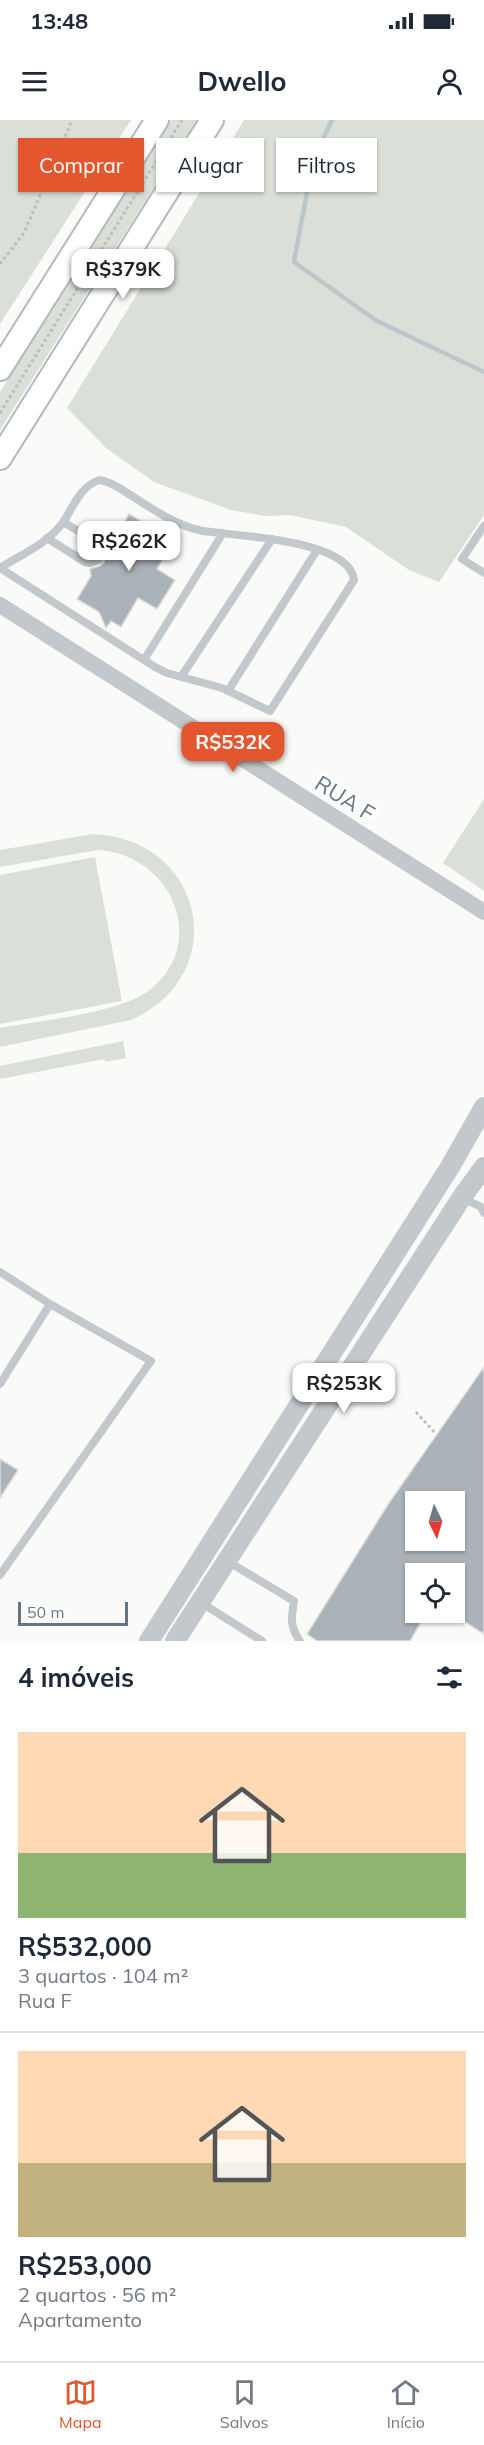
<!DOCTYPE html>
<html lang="pt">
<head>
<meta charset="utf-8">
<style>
	:root { --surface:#fff; --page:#f2f2f3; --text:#1f2937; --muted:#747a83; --line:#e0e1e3; --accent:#e4572e }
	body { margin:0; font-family:Mulish,sans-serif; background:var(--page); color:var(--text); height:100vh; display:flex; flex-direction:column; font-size:22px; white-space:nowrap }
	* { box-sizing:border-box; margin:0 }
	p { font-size:20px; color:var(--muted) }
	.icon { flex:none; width:33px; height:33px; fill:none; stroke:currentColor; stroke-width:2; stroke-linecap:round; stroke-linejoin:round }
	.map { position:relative; height:1521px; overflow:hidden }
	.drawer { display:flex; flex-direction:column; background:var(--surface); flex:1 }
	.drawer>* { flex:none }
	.hud { position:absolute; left:18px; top:18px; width:448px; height:54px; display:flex; gap:12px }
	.needle { width:39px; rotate:175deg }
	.tools { position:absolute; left:405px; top:1371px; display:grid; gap:12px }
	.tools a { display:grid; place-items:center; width:60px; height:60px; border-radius:0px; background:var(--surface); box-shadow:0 2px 4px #0004; font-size:30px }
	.scale { position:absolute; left:18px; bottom:15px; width:110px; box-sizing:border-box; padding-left:6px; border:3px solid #657683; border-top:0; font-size:16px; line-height:21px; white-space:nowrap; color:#657683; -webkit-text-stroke:4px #fff; paint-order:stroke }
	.price { position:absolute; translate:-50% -51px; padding:0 14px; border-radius:12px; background:#fff; color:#222; font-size:20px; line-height:39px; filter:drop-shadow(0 2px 3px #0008) }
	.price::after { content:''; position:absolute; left:50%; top:36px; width:18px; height:14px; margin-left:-9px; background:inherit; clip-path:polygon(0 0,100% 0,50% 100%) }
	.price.on { background:var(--accent); color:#fff }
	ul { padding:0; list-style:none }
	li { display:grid; align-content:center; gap:12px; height:318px; padding:0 18px }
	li+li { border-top:2px solid var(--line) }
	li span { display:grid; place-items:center; height:186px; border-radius:0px; color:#555 }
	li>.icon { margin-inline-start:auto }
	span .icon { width:108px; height:108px; fill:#fffc; stroke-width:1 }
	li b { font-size:26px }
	h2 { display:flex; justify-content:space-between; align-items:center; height:72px; padding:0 18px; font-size:26px }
	.chip { padding:0 21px; border-radius:0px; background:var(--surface); box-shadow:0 2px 4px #0004; font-size:21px; line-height:54px }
	.chip.on { background:var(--accent); color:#fff }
	.status { display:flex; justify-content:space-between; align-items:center; height:42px; padding:0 30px; background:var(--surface); direction:ltr }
	.status svg { height:16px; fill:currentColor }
	header { display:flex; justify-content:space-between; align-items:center; height:78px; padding:0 18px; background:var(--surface); font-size:27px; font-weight:700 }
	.tab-bar { display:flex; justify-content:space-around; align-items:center; height:84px; border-top:2px solid var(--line); background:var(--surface); font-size:16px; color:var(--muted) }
	.tab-bar a { display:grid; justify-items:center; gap:3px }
	.tab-bar .on { color:var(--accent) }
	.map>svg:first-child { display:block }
</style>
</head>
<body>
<div class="status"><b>13:48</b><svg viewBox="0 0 49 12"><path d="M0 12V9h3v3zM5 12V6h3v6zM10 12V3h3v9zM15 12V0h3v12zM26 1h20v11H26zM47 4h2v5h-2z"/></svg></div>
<header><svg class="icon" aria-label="menu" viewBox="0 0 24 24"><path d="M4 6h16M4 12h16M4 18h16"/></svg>Dwello<svg class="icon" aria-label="person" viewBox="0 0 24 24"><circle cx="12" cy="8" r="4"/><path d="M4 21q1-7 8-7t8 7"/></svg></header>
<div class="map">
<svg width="484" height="1521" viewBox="0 0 484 1521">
	<rect width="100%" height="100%" fill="#fafaf8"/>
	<path fill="#dadfd7" d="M0,0H131L0,204Z
		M171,0H197L0,310V272Z
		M244,0H484V395L439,462L409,450L346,407L290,395L266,396L231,390L154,362L106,328L67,288Z
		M484,679V771L443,743Z
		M93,714C205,719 233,854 131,900L0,927V908C38,901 117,893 147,872C210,826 174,735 98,730L0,747V730Z
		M95,737L122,881L0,904V755Z
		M123,921L126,938L106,942L104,939L0,959V946Z"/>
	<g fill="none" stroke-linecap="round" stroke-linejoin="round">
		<path stroke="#bbc7cb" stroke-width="4.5" d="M332,0L313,40L294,142L377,201L484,252"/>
	</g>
	<path fill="#aab3b9" stroke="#dcdcda" stroke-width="1.5" fill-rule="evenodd" d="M129,394L152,408L169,406L164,413L174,419L157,449L175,460L157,489L138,478L121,507L111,501L106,508L99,492L77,479L91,456L90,449L100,446L104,442L107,430L103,419L116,416Z
		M484,1247V1514L454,1495V1454H416V1492H427L410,1521H317L307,1514L389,1383ZM416,1382H454V1420H416Z
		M0,1339L18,1350L0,1378Z"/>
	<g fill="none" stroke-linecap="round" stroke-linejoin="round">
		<g stroke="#b3babf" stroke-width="26">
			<path id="secondary" d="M0,249L157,0
				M0,338L212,0"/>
		</g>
		<path stroke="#bbbfc2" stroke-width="3" stroke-dasharray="3 3" stroke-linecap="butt" d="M0,144L24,113L72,0
			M0,293L182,0
			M416,1292L436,1314"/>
		<path stroke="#c3c8cc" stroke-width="8" d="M484,406L462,439L484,453
			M47,418L85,442L90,443L98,440L101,431L99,423L63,402
			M0,448L155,547L167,553L222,568L270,591L354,460C350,419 235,416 203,411C177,406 154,390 132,376C122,370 112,362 100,360C81,365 73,387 64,401C49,423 22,434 0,448
			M144,540L223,413
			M181,557L272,419
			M228,571L317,430
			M463,1078L481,1087L484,1093
			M0,1152L50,1184
			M0,1264L50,1184L151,1241L0,1455
			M227,1441L294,1481C291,1498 290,1507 300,1521
			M200,1482L262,1521"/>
		<path stroke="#c3c8cc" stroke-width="16" d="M0,485L484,792"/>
		<path stroke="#c3c8cc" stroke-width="20" d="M149,1521L450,1047L484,987
			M175,1521L462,1077L484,1047"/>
		<use href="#secondary" stroke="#fff" stroke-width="22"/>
	</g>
	<g text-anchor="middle" stroke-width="6" stroke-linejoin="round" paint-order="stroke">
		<g font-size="22" fill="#657683" stroke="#fff">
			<text transform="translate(345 678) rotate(32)" y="8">RUA F</text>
		</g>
	</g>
</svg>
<div class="tools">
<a><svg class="needle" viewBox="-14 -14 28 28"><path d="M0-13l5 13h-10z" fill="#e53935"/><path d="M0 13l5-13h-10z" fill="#747a83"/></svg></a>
<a><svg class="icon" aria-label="locate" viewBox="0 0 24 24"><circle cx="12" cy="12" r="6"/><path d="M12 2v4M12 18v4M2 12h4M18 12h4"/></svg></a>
</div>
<div class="scale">50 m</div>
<b class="price" style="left:123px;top:180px">R$379K</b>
<b class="price" style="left:129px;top:452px">R$262K</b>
<b class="price on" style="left:233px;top:653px">R$532K</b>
<b class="price" style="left:344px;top:1294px">R$253K</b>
<div class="hud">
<a class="chip on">Comprar</a>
<a class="chip">Alugar</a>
<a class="chip">Filtros</a>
</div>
</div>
<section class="drawer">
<h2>4 imóveis<svg class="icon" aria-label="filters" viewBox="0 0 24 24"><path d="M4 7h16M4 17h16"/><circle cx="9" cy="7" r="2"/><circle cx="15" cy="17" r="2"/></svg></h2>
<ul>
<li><span style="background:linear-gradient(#ffd9b3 65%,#8fb573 0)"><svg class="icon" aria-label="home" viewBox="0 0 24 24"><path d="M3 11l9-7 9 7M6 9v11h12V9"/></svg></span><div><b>R$532,000</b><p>3 quartos · 104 m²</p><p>Rua F</p></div></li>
<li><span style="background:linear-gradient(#ffd9b3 60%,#c2b280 0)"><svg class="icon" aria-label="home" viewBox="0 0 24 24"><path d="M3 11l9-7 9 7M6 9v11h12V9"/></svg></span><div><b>R$253,000</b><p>2 quartos · 56 m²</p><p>Apartamento</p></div></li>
</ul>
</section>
<nav class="tab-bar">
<a class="on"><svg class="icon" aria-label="map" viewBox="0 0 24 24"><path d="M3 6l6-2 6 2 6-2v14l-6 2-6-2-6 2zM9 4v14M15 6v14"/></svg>Mapa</a>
<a><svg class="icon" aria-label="saved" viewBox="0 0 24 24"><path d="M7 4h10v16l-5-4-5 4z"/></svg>Salvos</a>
<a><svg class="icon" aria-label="home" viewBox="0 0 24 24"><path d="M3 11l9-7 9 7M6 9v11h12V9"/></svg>Início</a>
</nav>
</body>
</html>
